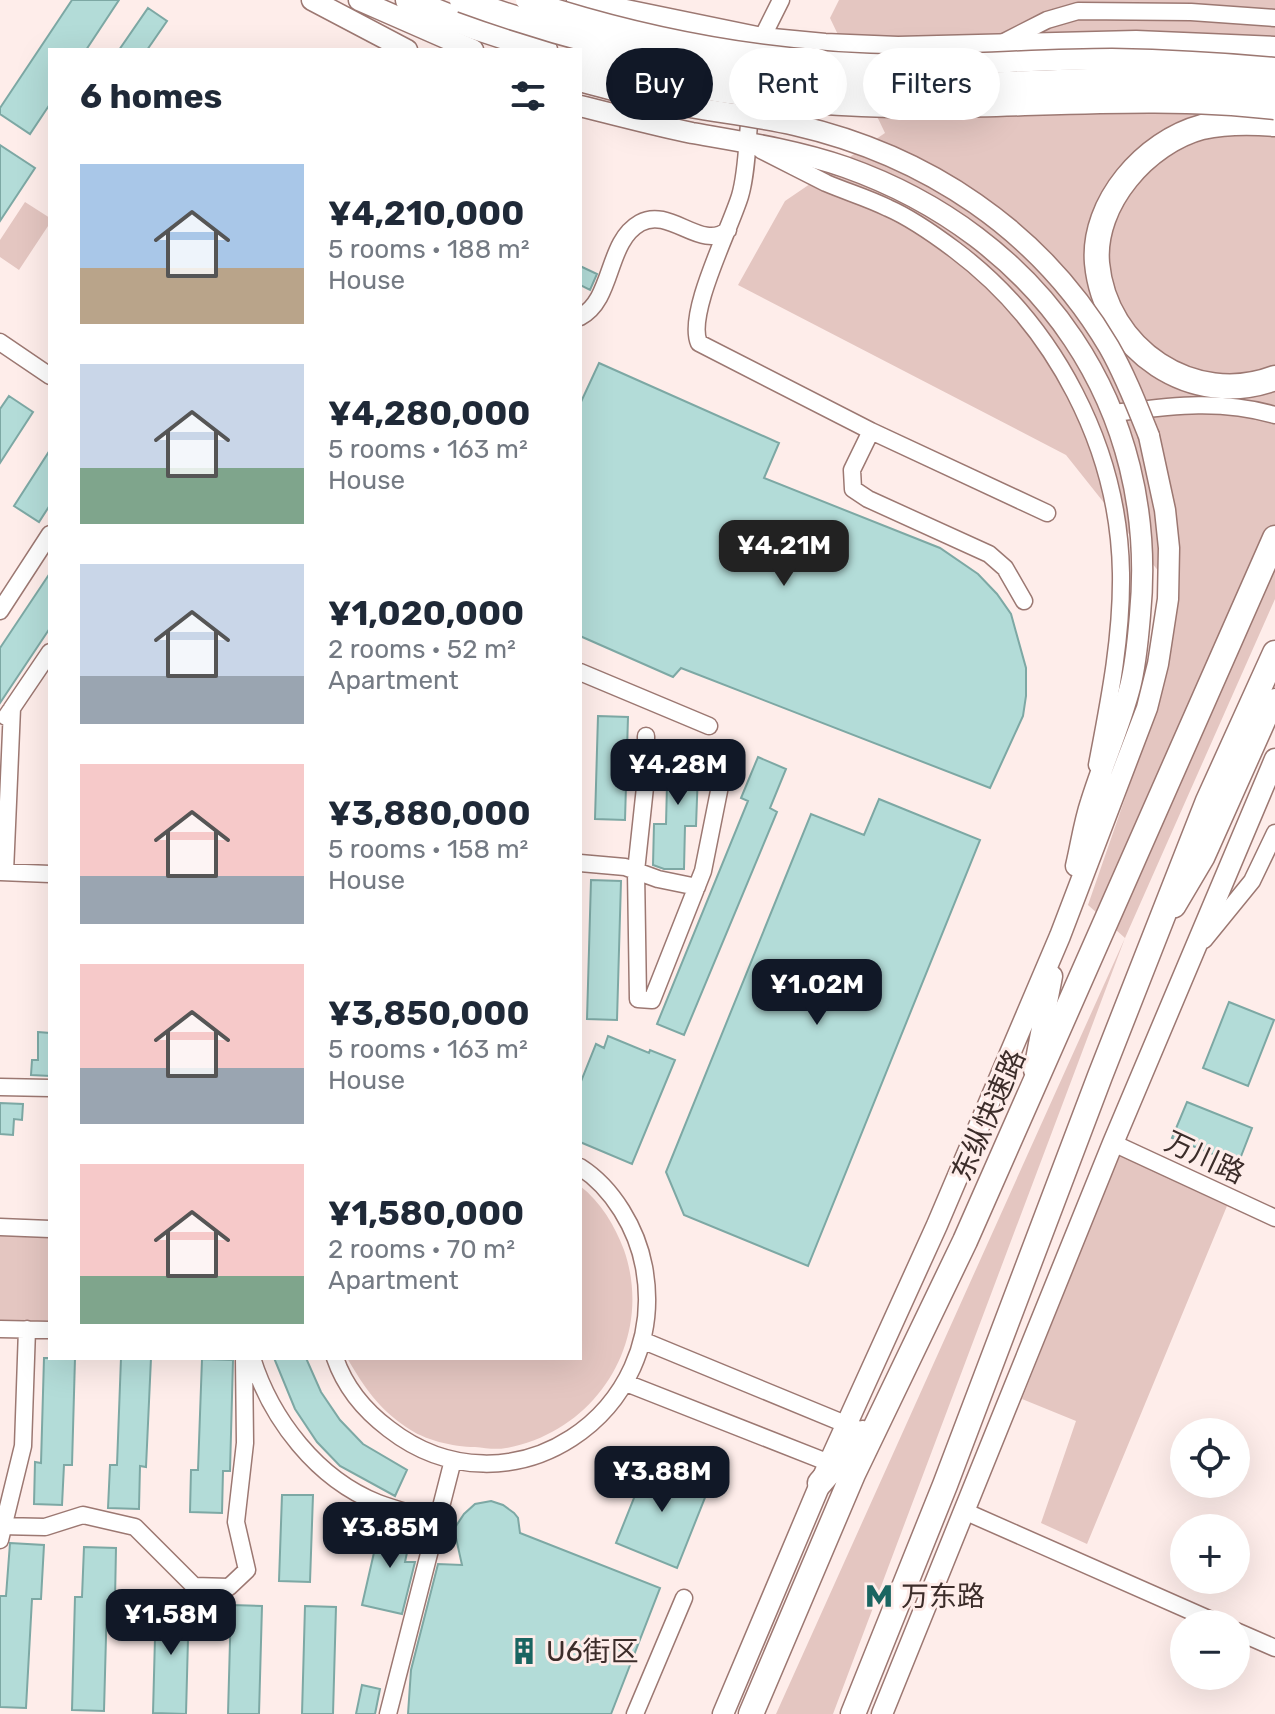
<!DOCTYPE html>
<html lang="en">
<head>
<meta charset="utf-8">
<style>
	:root { --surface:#fff; --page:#f2f2f3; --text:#1f2937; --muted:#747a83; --accent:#111827 }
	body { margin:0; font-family:Rubik,"Noto Sans SC",sans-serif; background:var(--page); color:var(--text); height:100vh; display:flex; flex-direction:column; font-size:30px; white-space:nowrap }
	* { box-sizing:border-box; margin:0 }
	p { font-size:26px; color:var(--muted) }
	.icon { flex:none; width:44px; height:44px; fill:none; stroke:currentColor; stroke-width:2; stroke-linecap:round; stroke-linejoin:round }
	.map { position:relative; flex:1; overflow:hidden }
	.details { position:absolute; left:48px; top:48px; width:534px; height:1312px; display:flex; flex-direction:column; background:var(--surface); border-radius:0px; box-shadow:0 8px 32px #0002 }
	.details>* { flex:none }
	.hud { position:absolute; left:606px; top:48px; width:548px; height:72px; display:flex; gap:16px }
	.fabs { position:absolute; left:1170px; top:1418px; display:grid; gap:16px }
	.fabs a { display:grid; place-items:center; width:80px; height:80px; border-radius:50%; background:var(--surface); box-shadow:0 8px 32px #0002; font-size:40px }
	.price { position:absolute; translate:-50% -68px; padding:0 18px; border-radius:16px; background:var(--accent); color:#fff; font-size:26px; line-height:52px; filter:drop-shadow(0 2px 4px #0008) }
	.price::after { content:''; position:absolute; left:50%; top:48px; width:24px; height:18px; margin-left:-12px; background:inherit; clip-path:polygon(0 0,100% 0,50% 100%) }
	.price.on { background:#222; color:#fff }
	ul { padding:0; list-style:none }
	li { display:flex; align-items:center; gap:24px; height:200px; padding:0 32px }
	li span { display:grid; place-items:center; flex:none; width:224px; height:160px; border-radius:0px; color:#555 }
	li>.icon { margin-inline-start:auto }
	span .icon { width:96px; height:96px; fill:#fffc; stroke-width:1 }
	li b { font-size:34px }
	h2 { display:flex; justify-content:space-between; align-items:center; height:96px; padding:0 32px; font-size:34px }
	.pill { padding:0 28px; border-radius:36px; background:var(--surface); box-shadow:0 8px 32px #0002; font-size:28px; line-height:72px }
	.pill.on { background:var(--accent); color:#fff }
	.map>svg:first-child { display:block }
</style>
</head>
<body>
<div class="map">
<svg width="1275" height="1714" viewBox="0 0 1275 1714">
	<rect width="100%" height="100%" fill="#feedea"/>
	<path fill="#e4c6c1" d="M839,0H1275V599L1125,938L833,1714H776L1125,938L1088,905L1158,703L1179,597L1066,455L738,285L785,201L885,133L830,18Z
		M25,202L50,218V223L19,270L0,257V240Z
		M1119,1155L1227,1206L1087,1544L1041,1523L1076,1421L1022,1399Z
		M580,1186C601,1202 615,1226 624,1250C655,1339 597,1432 506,1448C496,1450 485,1448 475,1447C453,1447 424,1440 406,1427C377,1407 365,1388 347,1358H580Z
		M0,1231L50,1232V1327L0,1328Z"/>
	<path fill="#b3dcd8" stroke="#7da8a4" stroke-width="2" d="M72,0H119L86,50H50V104L30,134L0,114V108Z
		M148,8L167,21L147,50H119Z
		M0,145L35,168L0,221Z
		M580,266L597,274L590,290L580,285Z
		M599,363L779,443L764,478L940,548L978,574L997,594L1011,614L1026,668V696L1023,716L990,788L681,668L673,677L580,636V404Z
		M9,396L33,412L0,463V409Z
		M50,450V505L39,522L14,506Z
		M50,573V628L0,703V648Z
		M598,716L628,717L625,820L595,819Z
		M668,744L699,745L696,826H685L684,869H664L653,865L654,824H666Z
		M758,757L786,769L770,808L777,812L684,1035L657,1024L748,801L741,798Z
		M879,799L980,840L808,1266L684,1215L666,1172L811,814L864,835Z
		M591,880L621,881L617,1020L587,1019Z
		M1229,1002L1274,1020L1248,1086L1203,1068Z
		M38,1032L50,1033V1076L31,1075L32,1060H38Z
		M608,1036L649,1053L650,1050L675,1060L632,1164L580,1142V1084L596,1044L604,1048Z
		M1187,1102L1252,1128L1238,1164L1172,1138Z
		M0,1103L23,1104L22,1120L14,1119L13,1135L0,1134Z
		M44,1358H75L72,1465H64L62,1505L34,1504L35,1462L41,1463Z
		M121,1358H151L146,1467L140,1466L139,1509L108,1508L110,1465H117Z
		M274,1358H306L321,1392L340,1420L363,1444L407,1470L395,1496L340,1466L317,1442L295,1409Z
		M202,1359L233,1360L230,1471H223L222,1513L190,1512L191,1470H198Z
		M652,1453L674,1461L669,1474L708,1490L677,1568L616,1543Z
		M282,1495H313L310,1582L279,1581Z
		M491,1501L503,1505L514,1513L518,1518L520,1533L660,1588L611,1714H408L411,1670L438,1564L462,1565L454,1529L464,1514L475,1504Z
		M381,1522L412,1529L405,1562H415L402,1614L362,1605Z
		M10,1543L44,1545L41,1599H32L26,1708L0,1707V1596H6Z
		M84,1547L116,1548L115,1600H107L104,1711L72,1710L75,1597H82Z
		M156,1600L189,1601L186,1714L153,1713Z
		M231,1605L262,1606L259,1714H228Z
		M305,1606L336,1607L333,1714H302Z
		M362,1685L380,1689L375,1714H356Z"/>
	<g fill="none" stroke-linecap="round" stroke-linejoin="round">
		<g stroke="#9c7872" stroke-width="19">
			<path id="minor" d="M1000,44L1047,20L1078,11L1191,12L1275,18
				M760,46L762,38L781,0
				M751,104C747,133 748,169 740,196C730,229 686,314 699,343L871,431L1047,513
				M761,150C783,161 804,172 826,183C847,192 868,198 888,208C911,218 935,235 955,250C1055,325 1119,448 1121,573C1122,638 1109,702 1097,765
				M580,317C614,299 606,242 640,223C670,206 701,252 728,230
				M0,342L50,376
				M1114,413C1171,406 1218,399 1275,415
				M871,431L852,470L853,489L868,499L989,554L1005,568L1024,601
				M0,611L50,534
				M580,672L709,726
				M6,717L50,652
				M646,736V778L636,871L638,999L652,1000L703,871L724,766
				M580,863L625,867L658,879L697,887
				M0,872L50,874
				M5,872L12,708
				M1204,940L1252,881L1275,833
				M0,1087L50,1088
				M1113,1143L1275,1218
				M0,1227L50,1229
				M0,1329L50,1330
				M644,1341L855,1428
				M252,1358C271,1419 317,1479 378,1503C397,1510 417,1515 437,1522
				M335,1358C345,1387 365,1411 389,1429C509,1522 671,1414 644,1267C637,1229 613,1188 580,1167
				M626,1383L837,1466
				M964,1511L1220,1624
				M0,1526L45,1527L83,1515L135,1527L194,1586L229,1587L247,1570L236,1522L245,1443L244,1358
				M0,1540L23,1446L27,1329
				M1236,1631L1275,1648
				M388,1714L453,1460
				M635,1714L684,1598"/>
		</g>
		<g stroke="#9c7872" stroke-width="23">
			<path id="major" d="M312,0L407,50
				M359,0L473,50
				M577,0L762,38L825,44L898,47L1136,41L1275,47
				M580,106C617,115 654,125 692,133C743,142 796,150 845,167C1040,236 1160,407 1140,615C1138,639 1136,664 1130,687C1120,726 1103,763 1091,802C1084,823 1081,845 1076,866
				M1175,907L1204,858L1275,699
				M1034,1070L1052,976
				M723,1714L829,1463L937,1225L1060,936L1147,708L1158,664L1168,599L1169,548L1165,510L1149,436
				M882,1714L1113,1143L1275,759"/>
		</g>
		<g stroke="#9c7872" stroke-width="27">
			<path id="highway" d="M408,0L475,27L545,50
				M1275,124C1251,122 1225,122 1202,127C1146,142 1092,203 1097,263C1105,350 1193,409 1275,378
				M820,1483L863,1433
				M751,1714L853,1474L965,1241L1275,538
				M853,1714L945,1485L1100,1076L1208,801L1275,653"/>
		</g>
		<use href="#minor" stroke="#fff" stroke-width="16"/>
		<use href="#major" stroke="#fff" stroke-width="20"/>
		<use href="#highway" stroke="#fff" stroke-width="24"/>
		<g stroke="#9c7872" stroke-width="23" stroke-linecap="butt">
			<path id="major-bridge" d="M526,0C649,41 777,64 906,65C975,65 1043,59 1112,59C1166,60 1221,63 1275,68
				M580,81C607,88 635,97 663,102C706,111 751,115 795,125C926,155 1040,230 1109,347C1125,375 1137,406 1149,436"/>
		</g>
		<g stroke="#9c7872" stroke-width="27" stroke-linecap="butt">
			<path id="highway-bridge" d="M462,0C613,55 758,83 918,85C1037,87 1157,71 1275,87
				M580,60C672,85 767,100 862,104C999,110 1138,91 1275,107"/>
		</g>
		<use href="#major-bridge" stroke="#fff" stroke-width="20"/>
		<use href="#highway-bridge" stroke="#fff" stroke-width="24"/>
	</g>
	<defs>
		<g id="metro-bare" transform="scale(2.16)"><path d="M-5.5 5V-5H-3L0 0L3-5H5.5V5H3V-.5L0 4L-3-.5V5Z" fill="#196561" stroke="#feedea" stroke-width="2.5" paint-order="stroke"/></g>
		<g id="building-bare" transform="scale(2.16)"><path d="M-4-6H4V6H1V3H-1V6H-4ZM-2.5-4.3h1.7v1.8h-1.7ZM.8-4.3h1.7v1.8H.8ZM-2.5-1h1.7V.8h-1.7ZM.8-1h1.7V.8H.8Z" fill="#196561" stroke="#feedea" stroke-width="2.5" paint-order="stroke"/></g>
	</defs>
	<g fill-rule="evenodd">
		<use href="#metro-bare" x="879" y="1596"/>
		<use href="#building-bare" x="524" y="1651"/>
	</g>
	<g text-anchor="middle" stroke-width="6" stroke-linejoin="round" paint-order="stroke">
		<g font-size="28" fill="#3c2d2a" stroke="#feedea">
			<text transform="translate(988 1115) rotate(-66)" y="10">东纵快速路</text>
			<text transform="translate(1205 1157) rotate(25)" y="10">万川路</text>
		</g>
		<g font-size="28" fill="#3c2d2a" stroke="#feedea" text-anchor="start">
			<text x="901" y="1606">万东路</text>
			<text x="546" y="1661">U6街区</text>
		</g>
	</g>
</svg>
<div class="fabs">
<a><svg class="icon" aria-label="locate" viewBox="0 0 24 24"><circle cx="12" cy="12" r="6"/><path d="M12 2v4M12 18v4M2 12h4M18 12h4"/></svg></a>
<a>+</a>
<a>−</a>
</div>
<b class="price on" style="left:784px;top:588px">¥4.21M</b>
<b class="price" style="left:678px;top:807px">¥4.28M</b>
<b class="price" style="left:817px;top:1027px">¥1.02M</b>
<b class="price" style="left:662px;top:1514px">¥3.88M</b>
<b class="price" style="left:390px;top:1570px">¥3.85M</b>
<b class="price" style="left:171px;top:1657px">¥1.58M</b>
<div class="hud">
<a class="pill on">Buy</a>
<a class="pill">Rent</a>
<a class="pill">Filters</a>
</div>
<section class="details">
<h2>6 homes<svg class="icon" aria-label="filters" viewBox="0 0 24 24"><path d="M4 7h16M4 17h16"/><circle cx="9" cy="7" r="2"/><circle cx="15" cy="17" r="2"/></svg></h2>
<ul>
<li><span style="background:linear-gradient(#a9c7e8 65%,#b9a48a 0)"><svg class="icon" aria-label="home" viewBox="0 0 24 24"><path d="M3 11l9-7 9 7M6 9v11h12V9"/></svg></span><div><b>¥4,210,000</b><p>5 rooms · 188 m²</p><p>House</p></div></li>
<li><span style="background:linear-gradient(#c9d6e8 65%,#7fa58c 0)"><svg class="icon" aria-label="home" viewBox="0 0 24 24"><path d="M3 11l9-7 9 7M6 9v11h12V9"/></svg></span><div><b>¥4,280,000</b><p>5 rooms · 163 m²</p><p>House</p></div></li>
<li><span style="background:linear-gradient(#c9d6e8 70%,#9aa5b1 0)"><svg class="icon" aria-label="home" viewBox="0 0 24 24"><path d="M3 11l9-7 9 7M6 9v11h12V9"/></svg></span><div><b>¥1,020,000</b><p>2 rooms · 52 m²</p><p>Apartment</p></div></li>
<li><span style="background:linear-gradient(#f6c9c9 70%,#9aa5b1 0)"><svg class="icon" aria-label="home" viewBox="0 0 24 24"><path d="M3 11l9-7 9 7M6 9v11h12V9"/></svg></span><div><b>¥3,880,000</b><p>5 rooms · 158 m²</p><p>House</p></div></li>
<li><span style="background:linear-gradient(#f6c9c9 65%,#9aa5b1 0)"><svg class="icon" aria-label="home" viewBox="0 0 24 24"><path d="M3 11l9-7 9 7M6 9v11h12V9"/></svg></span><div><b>¥3,850,000</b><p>5 rooms · 163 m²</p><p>House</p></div></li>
<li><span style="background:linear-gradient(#f6c9c9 70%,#7fa58c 0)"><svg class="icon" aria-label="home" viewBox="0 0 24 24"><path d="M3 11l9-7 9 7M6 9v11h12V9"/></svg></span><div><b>¥1,580,000</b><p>2 rooms · 70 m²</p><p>Apartment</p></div></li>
</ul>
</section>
</div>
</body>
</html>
